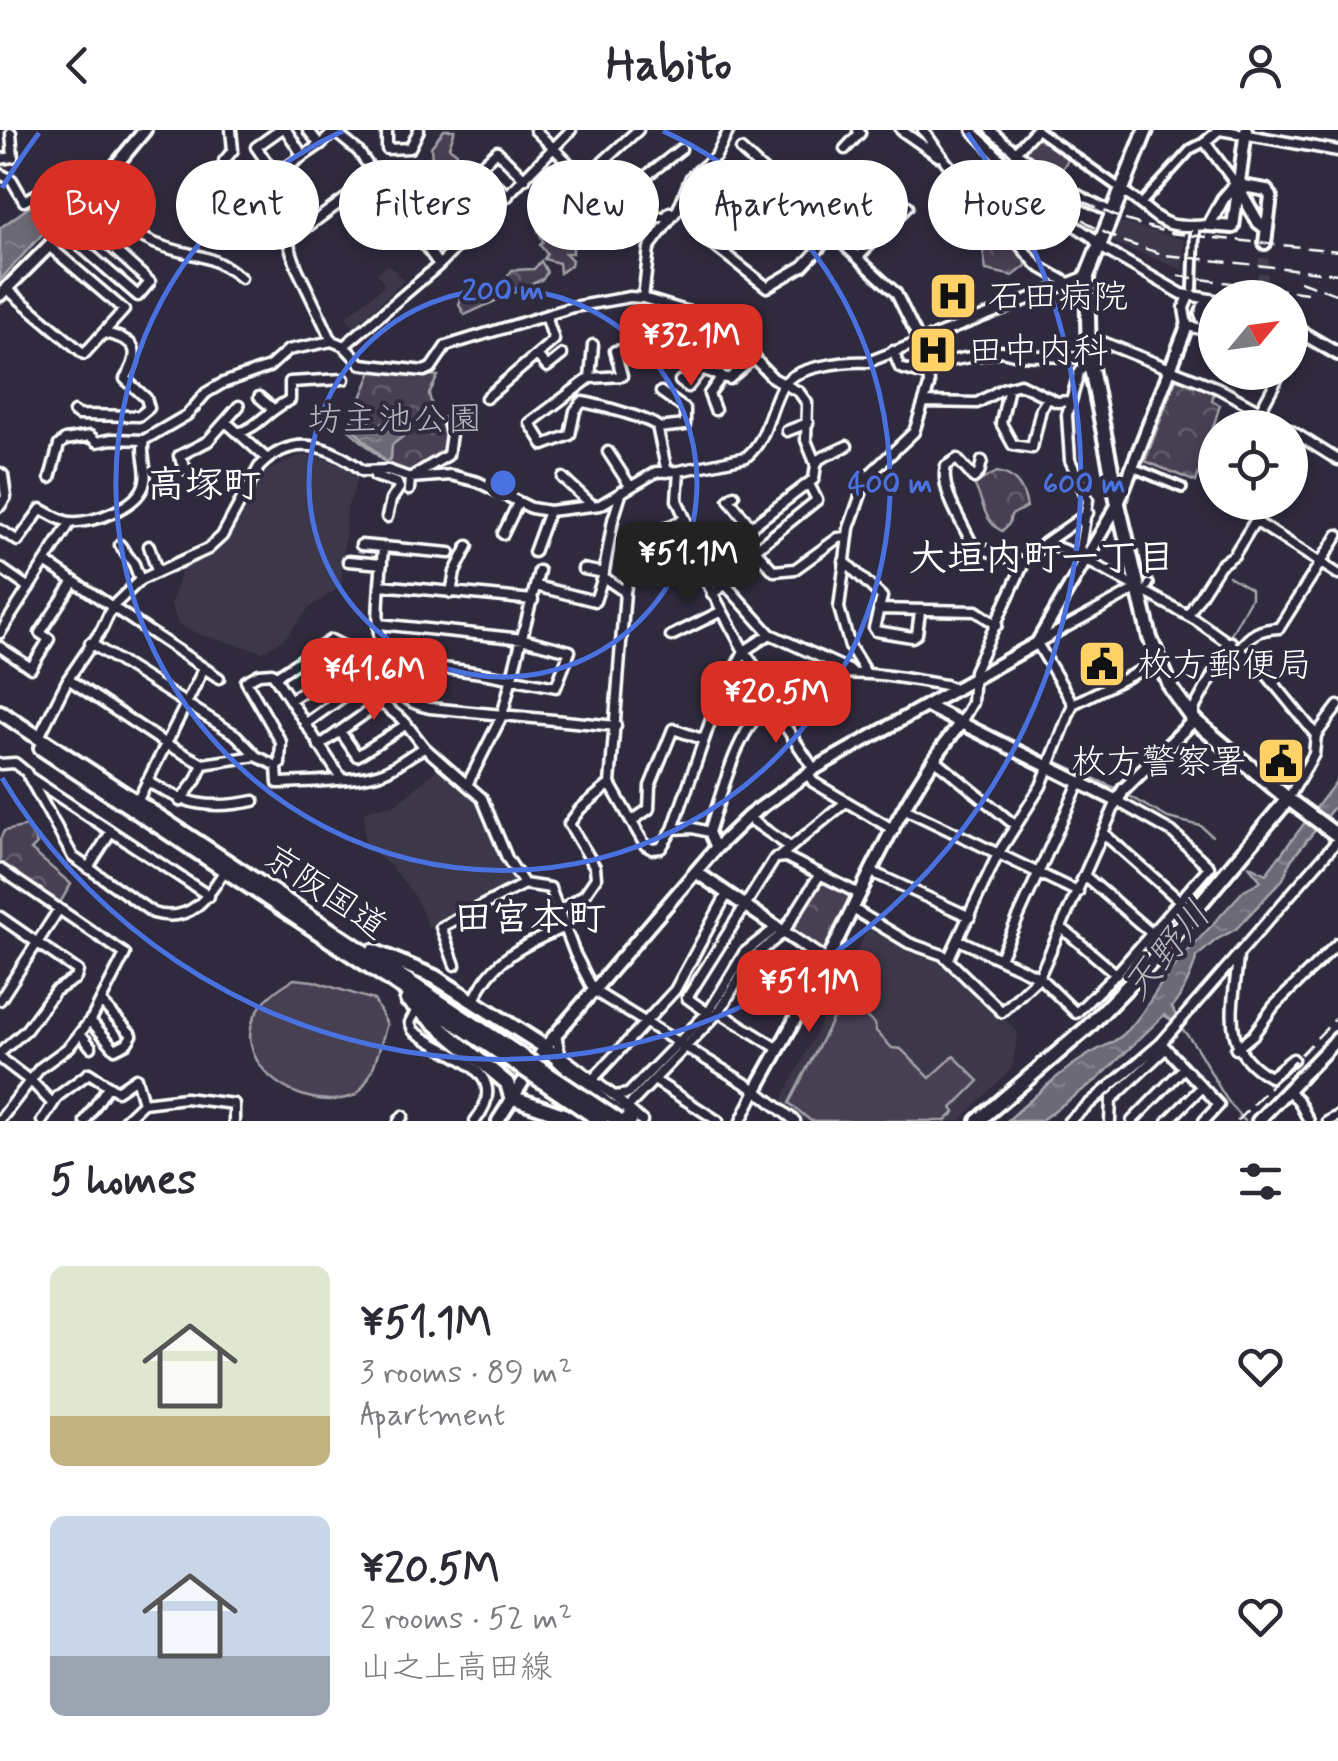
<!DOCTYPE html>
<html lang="en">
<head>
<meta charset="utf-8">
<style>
	:root { --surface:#fff; --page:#f7f7f7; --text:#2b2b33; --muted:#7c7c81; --accent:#d93025 }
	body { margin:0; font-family:Mynerve,"Klee One",sans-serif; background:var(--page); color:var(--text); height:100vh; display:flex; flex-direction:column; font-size:38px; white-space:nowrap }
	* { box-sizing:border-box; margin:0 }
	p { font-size:32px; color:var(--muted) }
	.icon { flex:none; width:55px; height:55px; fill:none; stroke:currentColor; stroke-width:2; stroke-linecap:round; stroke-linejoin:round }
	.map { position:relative; height:991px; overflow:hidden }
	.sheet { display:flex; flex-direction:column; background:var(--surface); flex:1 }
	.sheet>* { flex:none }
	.top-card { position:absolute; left:30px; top:30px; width:1280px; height:90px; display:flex; gap:20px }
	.needle { width:65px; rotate:61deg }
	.tools { position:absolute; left:1198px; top:150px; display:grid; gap:20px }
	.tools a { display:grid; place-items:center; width:110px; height:110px; border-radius:50%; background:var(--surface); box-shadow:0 5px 15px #0003; font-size:50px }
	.price { position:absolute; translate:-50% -85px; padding:0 22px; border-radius:20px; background:var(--accent); color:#fff; font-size:32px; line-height:65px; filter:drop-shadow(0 2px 5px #0008) }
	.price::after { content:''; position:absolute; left:50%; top:60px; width:30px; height:22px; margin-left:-15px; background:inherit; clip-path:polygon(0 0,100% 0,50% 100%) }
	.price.active { background:#222; color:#fff }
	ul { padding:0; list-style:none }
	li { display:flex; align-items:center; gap:30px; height:250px; padding:0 50px }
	li span { display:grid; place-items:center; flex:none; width:280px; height:200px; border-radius:15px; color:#555 }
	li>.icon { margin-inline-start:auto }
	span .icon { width:120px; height:120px; fill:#fffc; stroke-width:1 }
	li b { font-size:42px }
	h2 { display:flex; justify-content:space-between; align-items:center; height:120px; padding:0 50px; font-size:42px }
	.chip { padding:0 35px; border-radius:45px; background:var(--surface); box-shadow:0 5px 15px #0003; font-size:35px; line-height:90px }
	.chip.active { background:var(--accent); color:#fff }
	header { display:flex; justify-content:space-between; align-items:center; height:130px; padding:0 50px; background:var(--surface); font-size:45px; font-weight:700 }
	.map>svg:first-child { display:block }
</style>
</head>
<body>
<header><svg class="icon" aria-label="back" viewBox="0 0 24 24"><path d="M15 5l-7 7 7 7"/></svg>Habito<svg class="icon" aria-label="person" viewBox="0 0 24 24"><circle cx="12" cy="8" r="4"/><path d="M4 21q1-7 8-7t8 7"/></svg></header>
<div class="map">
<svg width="1338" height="991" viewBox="0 0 1338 991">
	<defs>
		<pattern id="forest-crowns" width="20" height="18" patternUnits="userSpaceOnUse" patternTransform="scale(2.5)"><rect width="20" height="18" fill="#464152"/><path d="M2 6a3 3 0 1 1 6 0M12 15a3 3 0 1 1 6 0" fill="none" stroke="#625e6c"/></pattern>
		<pattern id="water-ripples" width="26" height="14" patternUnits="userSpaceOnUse" patternTransform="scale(2.5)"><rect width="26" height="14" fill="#6d6a77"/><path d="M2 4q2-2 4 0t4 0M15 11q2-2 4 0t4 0" fill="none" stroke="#83808b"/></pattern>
	</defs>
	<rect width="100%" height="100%" fill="#2f2a3d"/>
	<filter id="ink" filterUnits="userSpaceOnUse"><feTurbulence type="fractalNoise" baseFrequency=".01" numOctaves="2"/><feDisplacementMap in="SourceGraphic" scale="20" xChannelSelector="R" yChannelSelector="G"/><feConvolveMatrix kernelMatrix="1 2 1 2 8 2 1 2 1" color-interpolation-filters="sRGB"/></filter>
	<g filter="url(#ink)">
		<path fill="#3c3749" d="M1120,92L1184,110L1183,140L1112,112Z
			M389,134L404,151L354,197L346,187L385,155L377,143Z
			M301,325L333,329L359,344L347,379L341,456L308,479L286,507L263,522L198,504L178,494L171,474L183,437L223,415L265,342Z
			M441,636L479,669L502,728L519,750L429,797L414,765L391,736L365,715L364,681L397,674Z
			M870,795L914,821L942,827L1018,902L1012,938L959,991H802L781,972Z"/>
		<path fill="url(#forest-crowns)" stroke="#a2a0a8" stroke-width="2.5" d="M444,0H455L449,17L457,23L455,29L463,33L460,40L440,37L432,30L431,17Z
			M1036,3L1070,27L1056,48L1025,26L1024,20Z
			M539,96L550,108L573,116V123H565L572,130L571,135L560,143L559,133L544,129L547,124L540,115L543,111L537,98Z
			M997,97L1026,129V136L1013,146L986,140L982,114Z
			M541,131L547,142L543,149L465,185L459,175L463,162C482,163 503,157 512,140L534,139Z
			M373,239L438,246L429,264L434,285L445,290L448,306L445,324L410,344L384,337L386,333L348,299Z
			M1176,249L1214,262L1212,271L1220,275L1196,352L1145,331Z
			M997,342C1016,345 1024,359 1027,377L1011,385L1009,394L1002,401C983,391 984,372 974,354Z
			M28,696L37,714L31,720L71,754L60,773L0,732V709L4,701Z
			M822,748L855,765L826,827L789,801Z"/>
		<path fill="#464152" stroke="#a2a0a8" stroke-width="2.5" d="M294,849L313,851L374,870L387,894C379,918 374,947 356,965C289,991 193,905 294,849Z
			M843,869L875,894L876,901L892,918L901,919L930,948L954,926L979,951L952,978L955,982L945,991H811L789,973Z"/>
		<path fill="url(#water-ripples)" stroke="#a7a6ad" stroke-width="2.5" d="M36,72L46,87L47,99L0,150V98Z
			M356,286L366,287L374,297L390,290L403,295L405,305L392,315L391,329L386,332L351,297Z
			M1338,649V672L1291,730L1283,749L1236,799L1216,810L1196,827C1195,838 1180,869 1172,877L1177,888L1174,892L1164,885L1098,949L1040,991H1007C1032,969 1057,944 1085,927C1098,918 1114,914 1125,903C1143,886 1155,861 1170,841L1244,760L1261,751L1248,735L1266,744Z"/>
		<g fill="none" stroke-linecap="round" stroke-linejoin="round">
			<path stroke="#a7a6ad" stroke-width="2.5" d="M1229,446L1251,459V468L1230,506
				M967,590L1119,660
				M1126,664L1168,688L1201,696L1212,706
				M747,828L777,802
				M706,890L743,835
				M1181,898C1207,925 1217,965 1245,991
				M626,973L652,947"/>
			<path stroke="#443f50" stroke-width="6" stroke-dasharray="6 3" stroke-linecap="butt" d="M1230,260L1232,242"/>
			<path stroke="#443f50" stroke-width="8" stroke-dasharray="8 4" stroke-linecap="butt" d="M1293,929L1300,938"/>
			<path stroke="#443f50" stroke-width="10" stroke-dasharray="10 5" stroke-linecap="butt" d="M1261,168L1265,113"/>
			<g stroke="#fff" stroke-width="14">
				<path id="pedestrian" d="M1037,0L1122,60
					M1140,75L1191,19L1205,12
					M1193,159L1195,101
					M1139,340L1182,358
					M1148,456L1149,454"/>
			</g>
			<g stroke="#fff" stroke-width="15">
				<path id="minor" d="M286,0L303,26
					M308,0L320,15
					M336,0L321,14L253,60L285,103L297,138L332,211L344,216L361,234L424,241L431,238L446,216L573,177L630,167L643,168L706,187L727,200L773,248L799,262L807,273L806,310L816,335L814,349L751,397L744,408L755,420L733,449L712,464
					M387,0V19L410,18L419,0
					M535,0L610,74L681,19
					M901,0L938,26
					M923,0L946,32L1038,136L1070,154
					M972,0L1052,81L1092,107L1100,117L1182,164L1215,170
					M990,0C1027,33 1067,63 1114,83
					M1219,0L1205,12L1233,50L1239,51
					M1220,0L1338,21
					M335,2L358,21L439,135
					M845,19L860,3L858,0
					M741,20L896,163L920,212L928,235L929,256L914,302L867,347L849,398L839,478L850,517L866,543
					M1015,22L1036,0
					M0,29L13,27L11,3
					M224,31L233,20L231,0
					M695,43L728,75L702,100L703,107L767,157L803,136L832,105
					M0,44L12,50L24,71L47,59L72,88
					M586,47L638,0
					M1123,61C1162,88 1156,100 1209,95
					M508,66L478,38L497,21L525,49
					M89,67C110,85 129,102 154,113C190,128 207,120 241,148
					M983,71L1003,34
					M274,88L295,73L256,17L280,0
					M647,93L653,87H666L670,82
					M288,111L376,46
					M109,115L150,152L138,166L80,116L93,102L109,115L125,97
					M858,127L908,76
					M7,159L84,224L124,180L49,116
					M1189,166L1184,178L1187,196L1215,202
					M643,168L649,118L678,79L691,47L716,26L729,0
					M1211,200L1205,196L1200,184L1203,176L1213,170
					M1090,207L1218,258L1260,281L1281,242
					M344,216L439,135L571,0
					M893,221L900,238L929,246
					M537,225L547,237L562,225
					M1290,227L1303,204
					M1089,229L1079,243L1067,285L1070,330L1088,370L1080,418L1091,433L1138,458
					M928,235L1002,221L1018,225L1089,228
					M590,248L593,215
					M680,251L688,257L702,239
					M1009,257L1001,293L1013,315L1032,318L1041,279L1048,268
					M259,267L272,278
					M486,268L554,210L546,186
					M925,272L977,273L1002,259L1020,254L1057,272L1069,271
					M715,280L709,264L722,246
					M1260,281L1285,298
					M74,282L78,285L139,286L149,278L146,268L125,249C143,220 136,210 104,203
					M226,292L267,329
					M658,298L685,295V279L661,262
					M1290,300L1338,330
					M787,301L808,293
					M238,303C258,298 270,278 290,270V252L344,249
					M608,322L630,356
					M982,331L979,343L974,348L957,329L946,336C939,360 964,395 973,416L1024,433
					M816,335L819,329L847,316
					M373,341L375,346L397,353L399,358L391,370L387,387
					M679,341L677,370L692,404L706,451L744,521L775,565C834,531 882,545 945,555L956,560
					M667,342L657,296C647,288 596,274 582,272L575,281L570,305L544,315L530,293L590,248L622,246L615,221L643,218L729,249L755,227
					M0,343L3,345L6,367L0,376
					M50,348L59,315L65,310L90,306L97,312L112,309L144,310
					M563,348L592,375
					M809,354L817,370L755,420L774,441L795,439L838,408L847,407
					M208,359L187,340L179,326L208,311L239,276
					M409,360L410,348L448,325L451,304L448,292
					M622,361L613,390L603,447L625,462
					M734,365L729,369L751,397
					M0,400L18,411L41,379C49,383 62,392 71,392C93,394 141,376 145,351C148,337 140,324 144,310L187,285L206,263L223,253L269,237L288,220L332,211
					M503,404L518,373
					M1045,413L1086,428
					M120,415L134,434L140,450
					M361,415L450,423
					M149,416L157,441
					M383,417C380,468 361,566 430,578L616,596
					M534,422L549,381
					M348,431L382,434
					M844,431L882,467L874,498L876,501L912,507L917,504L920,482
					M45,432L219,548
					M0,438L29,458
					M583,439L604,443
					M381,455L533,470
					M726,455L770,504L851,541
					M536,456L595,471L603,447
					M451,463L455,442L468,416
					M878,479L976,481L997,495
					M1188,485L1220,435L1234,425L1255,391L1338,444
					M0,503L70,393
					M671,506L722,481
					M90,513L236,605L256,626
					M0,517L31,538L49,509L40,503L74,451
					M1239,519C1251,504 1259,499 1279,498L1338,405
					M353,536C419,530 491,544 556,557L570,521L523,509L379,494
					M275,547L272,543L259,544L246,551L281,612L280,634L277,636
					M68,549L166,614L203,634
					M290,570L351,530
					M769,572L814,639
					M1073,574L1037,513L1138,458L1196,490L1258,534L1316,605
					M1194,588V579L1231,512
					M305,594L361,554
					M960,594L972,573L974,541L1024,433L1045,413L1088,383
					M340,601L357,626L407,594
					M39,607L68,549L102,499L112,477L140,450L208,419L222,406L259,337C293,302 330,315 363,341L388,340L410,348L451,345L478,352L531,378L549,381L600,375L656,342L679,341L746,327C769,308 768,279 783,255C796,236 847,231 868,232L1087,146
					M319,616L380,573
					M934,629L1016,696
					M0,634L15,633L26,642L73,727L153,783C191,794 207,768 225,740
					M808,644L813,652L894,700
					M29,647L209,766
					M341,648L275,547L331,510L343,516L368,562L404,591L425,618L482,668L507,728L524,754
					M147,651C186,675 209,680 254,671
					M468,653L502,586L539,441
					M610,654L645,715L652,719L661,718L673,699L716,575L744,521L770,504
					M1288,669L1314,624L1316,605L1338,576
					M138,670L204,538
					M180,671L196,650L203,634L256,626L277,636L278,653C304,652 360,651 383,642C399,636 409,624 425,618
					M905,679L1078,762
					M747,687L790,717
					M632,691L649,679L650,656L673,599L702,609
					M673,699L693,698L709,702
					M1104,704L1179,770
					M716,718L709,702C725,653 736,601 775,565
					M780,726L846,672
					M88,738L111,702
					M0,739L125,824L92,888L69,917L40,938L0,990
					M872,742L970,787
					M1086,747L1151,803
					M853,779L909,813L943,825L1002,882L1039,847L1117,671L1172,702L1209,737L1116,844L1076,883L1039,847L959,810
					M559,781L585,764L596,748L595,737L569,694L580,679L610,654L625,462L635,412L685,389
					M0,787L78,841L76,848L55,861L26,900L0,923
					M1062,798L1116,844
					M1238,827C1234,875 1218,920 1270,947L1293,929
					M1000,828L1079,653
					M948,830L998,724L1041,656L1073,574L1158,532
					M455,835L441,797L524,754L550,758L575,824L594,861L756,960L795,991
					M744,841L801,877
					M815,853L836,864
					M687,868L775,728L786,727L859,764
					M687,868L708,883
					M0,870L59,779
					M474,871C491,829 525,814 565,797
					M417,880L410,892L413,900C444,926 516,939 475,991
					M719,882L779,919
					M90,890L115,919L127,913L132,905L102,873
					M80,903L91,917
					M556,904L560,925L614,966L628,964L710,880L744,823L776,798
					M1161,913L1219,975L1204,991
					M1236,919L1253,905L1274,876L1338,813
					M0,928L34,954L52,973
					M594,948L675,860L727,764
					M654,950L718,991
					M1287,960L1298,970L1309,991
					M614,966L642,991
					M623,982L719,882L750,830L783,803L820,744
					M42,991L58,966L89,943L117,961L136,948L143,973
					M85,991L107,958
					M124,991L143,973L185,968L234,974V991
					M399,991L403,986
					M741,991L756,960
					M1069,991L1161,913L1338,710
					M1110,991L1111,970L1165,919
					M1132,991L1184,938
					M1168,991L1202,957
					M1328,991L1338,986"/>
			</g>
			<g stroke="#fff" stroke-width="18">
				<path id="tertiary" d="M1239,51L1223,69L1209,95L1233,97L1246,0
					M1239,51L1243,56L1266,60L1271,66L1265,113
					M1238,57L1258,92L1267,99
					M0,165L49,116L145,0
					M1290,196L1338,224
					M927,576L1117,671L1124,659L1194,590
					M696,742L826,831
					M756,960C782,913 809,865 834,817C871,741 907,660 960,594
					M498,991L545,917L716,718L749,686L814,639L1037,513L1118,374L1187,196
					M1258,991L1338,908"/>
			</g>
			<g stroke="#fff" stroke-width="19">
				<path id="secondary" d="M1288,669L1338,706"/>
			</g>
			<g stroke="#fff" stroke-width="20">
				<path id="primary" d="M978,991L1087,898L1152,831L1288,669L1194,590L1171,558L1150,508L1118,374L1089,228L1087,146L1146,0"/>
			</g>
			<g stroke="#fff" stroke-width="20">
				<path id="trunk" d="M0,582L502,913
					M41,618L497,921
					M373,821L435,847L545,917L604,972L630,991
					M407,870L507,953L511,967L580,991"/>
			</g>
			<use href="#pedestrian" stroke="#2f2a3d" stroke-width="6"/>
			<use href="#minor" stroke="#2f2a3d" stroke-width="8"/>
			<use href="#tertiary" stroke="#2f2a3d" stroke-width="10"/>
			<use href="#secondary" stroke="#2f2a3d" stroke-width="11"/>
			<use href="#primary" stroke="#2f2a3d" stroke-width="12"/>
			<use href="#trunk" stroke="#2f2a3d" stroke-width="12"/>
			<path stroke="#fff" stroke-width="2.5" stroke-dasharray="15 8" stroke-linecap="butt" d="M978,0L1058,72L1092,96L1121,111L1165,125L1338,144
				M1062,62L1122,89L1169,103L1338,121
				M1178,146L1314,164
				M1300,151L1338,165
				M1237,991L1338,886"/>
			<g stroke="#fff" stroke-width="20" stroke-linecap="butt">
				<path id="trunk-bridge" d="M502,913L619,991
					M497,921L601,991"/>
			</g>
			<use href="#trunk-bridge" stroke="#2f2a3d" stroke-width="12"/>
		</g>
	</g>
	<g fill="none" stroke="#4a71e0" stroke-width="5">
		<circle cx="503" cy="353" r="194"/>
		<path d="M663 1A387 387 0 1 1 343 1"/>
		<path d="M2 58A581 581 0 0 1 39 3M967 3A581 581 0 1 1 2 648"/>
	</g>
	<defs>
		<g id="hospital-square" transform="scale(2.5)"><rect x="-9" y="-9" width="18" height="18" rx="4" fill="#ffd166" stroke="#2f2a3d"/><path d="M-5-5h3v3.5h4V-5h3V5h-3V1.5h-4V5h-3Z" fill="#111"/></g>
		<g id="civic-square" transform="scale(2.5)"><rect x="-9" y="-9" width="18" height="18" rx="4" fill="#ffd166" stroke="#2f2a3d"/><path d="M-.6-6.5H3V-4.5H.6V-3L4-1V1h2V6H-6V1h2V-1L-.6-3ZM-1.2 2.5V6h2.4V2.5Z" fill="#111"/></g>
	</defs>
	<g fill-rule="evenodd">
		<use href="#hospital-square" x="953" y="166"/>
		<use href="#hospital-square" x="933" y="220"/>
		<use href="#civic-square" x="1102" y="534"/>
		<use href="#civic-square" x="1281" y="631"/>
	</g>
	<g text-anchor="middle" stroke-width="8" stroke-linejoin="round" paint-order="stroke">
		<g font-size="35" fill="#fff" stroke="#2f2a3d" text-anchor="start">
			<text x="988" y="178">石田病院</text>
			<text x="968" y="232">田中内科</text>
			<text x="1137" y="546">枚方郵便局</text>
			<text x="1246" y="643" text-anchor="end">枚方警察署</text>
		</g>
		<g font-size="35" fill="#b5b3ba" stroke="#2f2a3d">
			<text x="395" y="300">坊主池公園</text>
		</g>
		<g font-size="35" fill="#fff" stroke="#2f2a3d">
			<text transform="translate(326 761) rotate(34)" y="12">京阪国道</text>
		</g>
		<g font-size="38" font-weight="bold" fill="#fff" stroke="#2f2a3d">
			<text x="204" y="367">高塚町</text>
			<text x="1042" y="440">大垣内町一丁目</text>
			<text x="530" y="800">田宮本町</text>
		</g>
		<g font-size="38" font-style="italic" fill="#b6b4bb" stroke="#2f2a3d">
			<text transform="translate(1166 820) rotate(-51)" y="13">天野川</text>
		</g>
	</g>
	<circle cx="503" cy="353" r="15" fill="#4a71e0" stroke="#2f2a3d" stroke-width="5"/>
	<g font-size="30" text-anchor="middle" font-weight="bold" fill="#4a71e0" stroke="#2f2a3d" stroke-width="8" stroke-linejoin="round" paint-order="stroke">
		<text x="503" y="170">200 m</text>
		<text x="890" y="363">400 m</text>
		<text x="1084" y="363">600 m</text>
	</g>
</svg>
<div class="tools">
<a><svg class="needle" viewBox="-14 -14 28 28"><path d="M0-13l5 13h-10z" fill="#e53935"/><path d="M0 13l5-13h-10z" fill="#7c7c81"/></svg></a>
<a><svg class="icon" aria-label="locate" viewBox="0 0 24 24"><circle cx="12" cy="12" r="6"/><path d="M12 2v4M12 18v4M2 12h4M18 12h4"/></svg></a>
</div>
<b class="price" style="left:691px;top:259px">¥32.1M</b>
<b class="price active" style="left:688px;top:477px">¥51.1M</b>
<b class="price" style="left:374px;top:593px">¥41.6M</b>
<b class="price" style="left:776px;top:616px">¥20.5M</b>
<b class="price" style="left:809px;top:905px">¥51.1M</b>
<div class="top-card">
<a class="chip active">Buy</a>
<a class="chip">Rent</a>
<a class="chip">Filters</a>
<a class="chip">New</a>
<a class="chip">Apartment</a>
<a class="chip">House</a>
</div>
</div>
<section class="sheet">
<h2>5 homes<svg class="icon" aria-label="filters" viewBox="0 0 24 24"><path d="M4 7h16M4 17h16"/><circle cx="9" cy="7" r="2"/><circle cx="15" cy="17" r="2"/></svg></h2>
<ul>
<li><span style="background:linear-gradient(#dfe7d0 75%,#c2b280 0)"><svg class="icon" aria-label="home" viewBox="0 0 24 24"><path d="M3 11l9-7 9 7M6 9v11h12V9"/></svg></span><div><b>¥51.1M</b><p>3 rooms · 89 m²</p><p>Apartment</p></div><svg class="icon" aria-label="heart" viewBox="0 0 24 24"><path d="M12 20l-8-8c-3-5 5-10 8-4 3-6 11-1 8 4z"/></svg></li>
<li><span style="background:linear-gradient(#c9d6e8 70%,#9aa5b1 0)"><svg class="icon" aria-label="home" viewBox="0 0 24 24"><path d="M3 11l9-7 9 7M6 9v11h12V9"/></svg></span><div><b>¥20.5M</b><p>2 rooms · 52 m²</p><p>山之上高田線</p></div><svg class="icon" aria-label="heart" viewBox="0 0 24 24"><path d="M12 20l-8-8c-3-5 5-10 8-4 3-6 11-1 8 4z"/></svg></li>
</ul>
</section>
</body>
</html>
